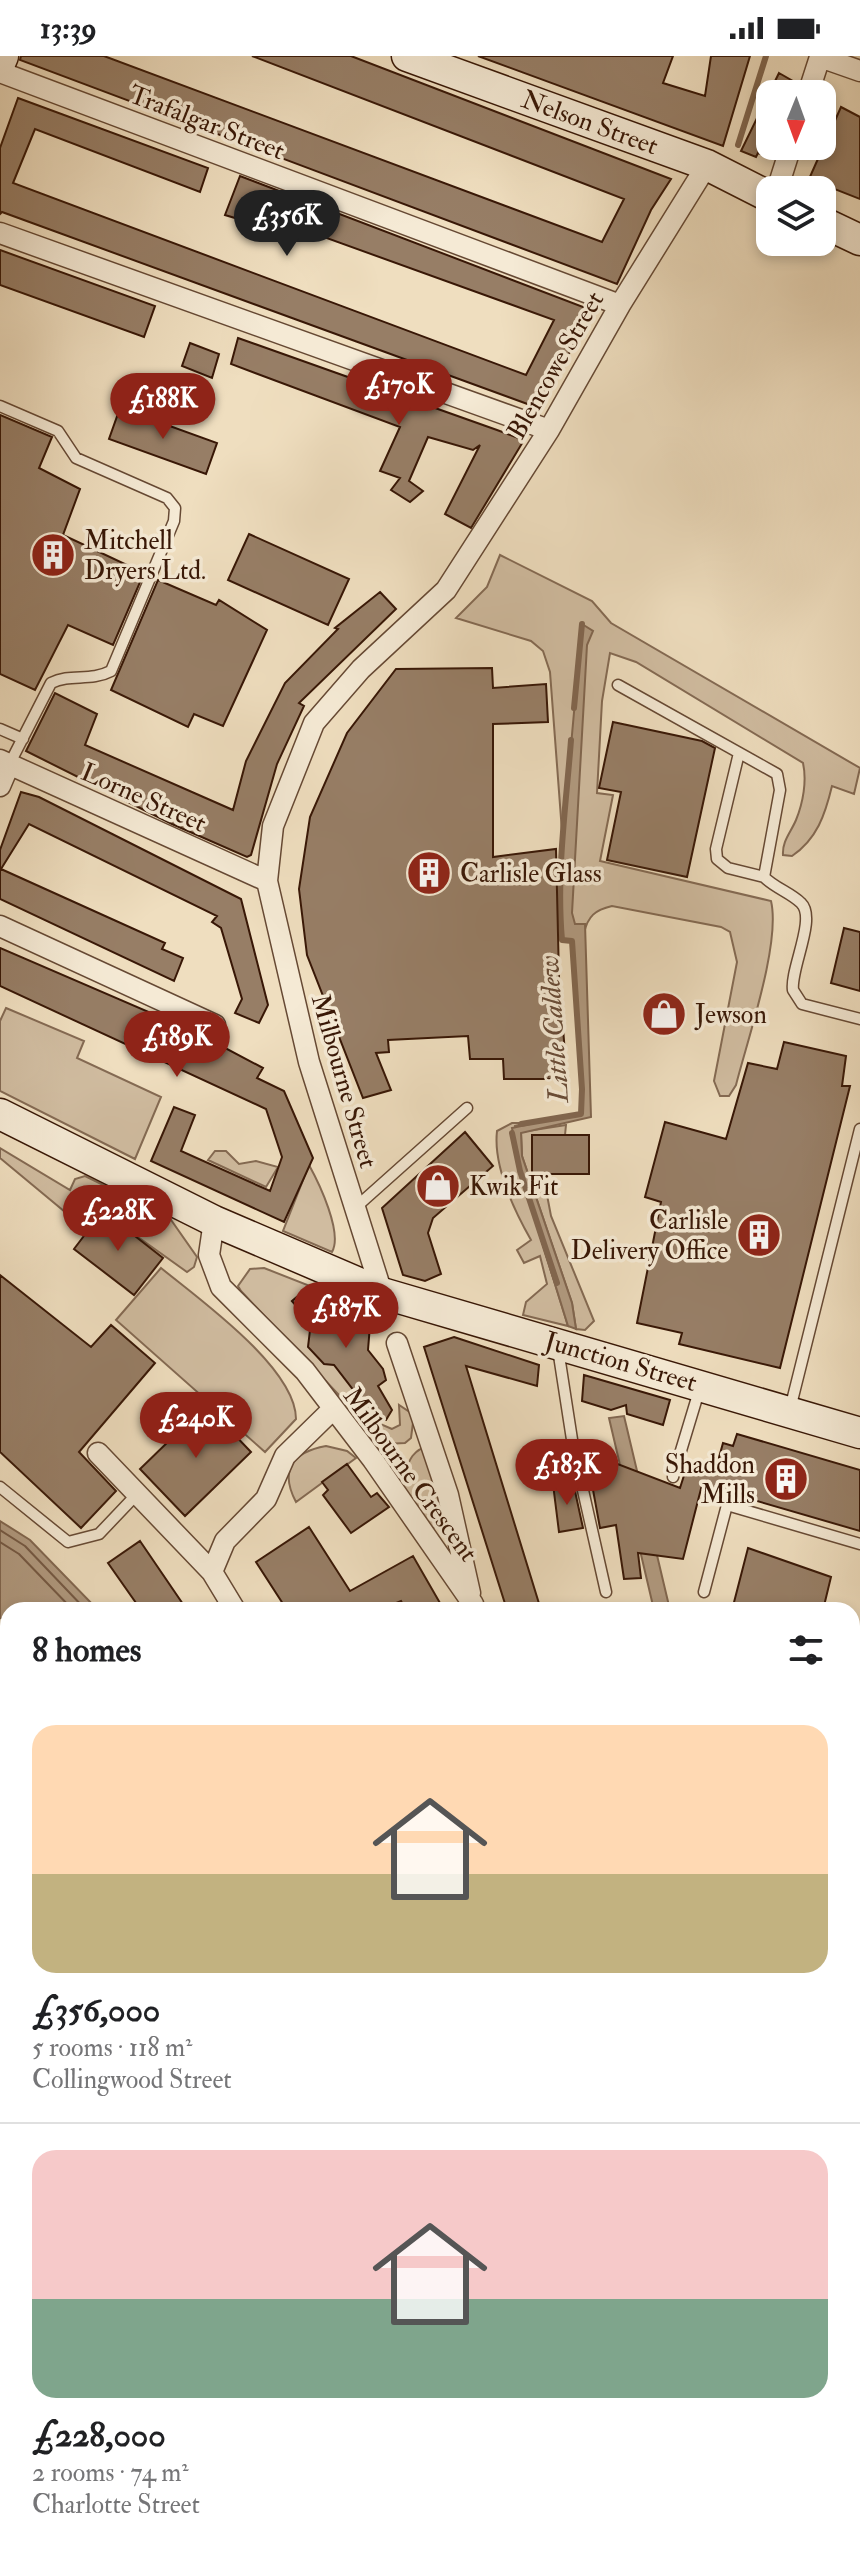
<!DOCTYPE html>
<html lang="en">
<head>
<meta charset="utf-8">
<style>
	:root { --surface:#fff; --page:#f6f6f6; --text:#202124; --muted:#757577; --line:#e0e0e0; --accent:#8f2418 }
	body { margin:0; font-family:"IM FELL Double Pica",serif; background:var(--page); color:var(--text); height:100vh; display:flex; flex-direction:column; font-size:30px; white-space:nowrap }
	* { box-sizing:border-box; margin:0 }
	p { font-size:26px; color:var(--muted) }
	.icon { flex:none; width:44px; height:44px; fill:none; stroke:currentColor; stroke-width:2; stroke-linecap:round; stroke-linejoin:round }
	.map { position:relative; flex:1; overflow:hidden }
	.side { position:absolute; left:0px; top:1546px; width:860px; height:960px; display:flex; flex-direction:column; background:var(--surface); border-radius:24px 24px 0 0; box-shadow:0 4px 12px #0003 }
	.side>* { flex:none }
	.needle { width:52px; rotate:181deg }
	.fabs { position:absolute; left:756px; top:24px; display:grid; gap:16px }
	.fabs a { display:grid; place-items:center; width:80px; height:80px; border-radius:16px; background:var(--surface); box-shadow:0 4px 12px #0003; font-size:40px }
	.price { position:absolute; translate:-50% -68px; padding:0 18px; border-radius:28px; background:var(--accent); color:#fff; font-size:26px; line-height:52px; filter:drop-shadow(0 2px 4px #0008) }
	.price::after { content:''; position:absolute; left:50%; top:48px; width:24px; height:18px; margin-left:-12px; background:inherit; clip-path:polygon(0 0,100% 0,50% 100%) }
	.price.current { background:#222; color:#fff }
	ul { padding:0; list-style:none }
	li { display:grid; align-content:center; gap:16px; height:424px; padding:0 32px }
	li+li { border-top:2px solid var(--line) }
	li span { display:grid; place-items:center; height:248px; border-radius:24px; color:#555 }
	li>.icon { margin-inline-start:auto }
	span .icon { width:144px; height:144px; fill:#fffc; stroke-width:1 }
	li b { font-size:34px }
	h2 { display:flex; justify-content:space-between; align-items:center; height:96px; padding:0 32px; font-size:34px }
	.status { display:flex; justify-content:space-between; align-items:center; height:56px; padding:0 40px; background:var(--surface); direction:ltr }
	.status svg { height:22px; fill:currentColor }
	.map>svg:first-child { display:block }
</style>
</head>
<body>
<div class="status"><b>13:39</b><svg viewBox="0 0 49 12"><path d="M0 12V9h3v3zM5 12V6h3v6zM10 12V3h3v9zM15 12V0h3v12zM26 1h20v11H26zM47 4h2v5h-2z"/></svg></div>
<div class="map">
<svg width="860" height="2506" viewBox="0 0 860 2506">
	<rect width="100%" height="100%" fill="#efdebf"/>
	<filter id="stains"><feTurbulence type="fractalNoise" baseFrequency=".0025" numOctaves="4"/><feColorMatrix values="0 0 0 0 .2 0 0 0 0 .09 0 0 0 0 .02 0 0 0 .5 -.17"/></filter>
	<radialGradient id="worn" r=".72"><stop offset=".6" stop-color="#630" stop-opacity="0"/><stop offset="1" stop-color="#630" stop-opacity=".3"/></radialGradient>
	<path fill="#d0bca0" stroke="#846a53" stroke-width="2" d="M500,499L592,545L611,567L860,712L854,738L832,730C825,759 817,783 792,800L783,799C782,785 791,776 796,764C803,747 807,725 803,707L636,606L610,597L602,645L597,737L613,739L600,805L771,845C781,887 747,985 736,1029L729,1040H720L714,1025L737,906L730,876L721,871L612,850C595,854 588,860 584,877L572,866L567,842L550,616L543,595L531,585L456,562L487,531Z
		M6,952L84,985L77,1002L161,1041L135,1103L0,1035V965Z
		M512,1067H526L515,1070L520,1115L568,1270L523,1259L526,1246L547,1228L540,1200L524,1207L517,1194L531,1184C514,1154 493,1110 497,1075Z
		M566,1069L565,1079H532V1117L543,1118L551,1160L594,1265L585,1274L576,1273L572,1247L522,1100L521,1076Z
		M0,1092L70,1134L75,1123L85,1120L169,1161L197,1201L194,1211L187,1216L103,1156L88,1175L0,1102Z
		M215,1095H226L239,1108L256,1105L278,1111L266,1131L208,1104Z
		M309,1109C319,1127 343,1177 332,1196L283,1175Z
		M161,1212C199,1243 296,1312 296,1363L265,1396L116,1264Z
		M264,1212L310,1230L292,1245C310,1265 329,1285 345,1307C367,1339 341,1352 392,1373L400,1369L399,1349L414,1359L411,1382L405,1387L385,1388L241,1235L238,1230L250,1213Z
		M326,1390L347,1395L356,1402L296,1446C279,1414 293,1396 326,1390Z
		M430,1390L435,1405L431,1430L442,1444L448,1464L433,1472L428,1469L399,1431C408,1413 407,1394 430,1390Z"/>
	<path fill="#b19a80" stroke="#81664f" stroke-width="2" d="M582,568L593,575L587,589L572,857L575,868H585L591,1061L521,1077L522,1100L572,1247L576,1273L568,1270L520,1115L512,1072L581,1057L582,1033L572,885L562,884L561,800Z
		M624,1360L670,1554H654L609,1362Z
		M0,1465L30,1484L98,1554H8V1563L0,1562Z"/>
	<g fill="none" stroke-linecap="round" stroke-linejoin="round">
		<path stroke="#745843" stroke-width="2" d="M0,1474L25,1490L86,1554
			M0,1486L19,1498L73,1554"/>
		<path stroke="#81664f" stroke-width="6" d="M738,89L766,0
			M574,652L582,568
			M521,1068L581,1058L582,1033L572,885L562,884C556,817 566,750 571,684
			M512,1077L520,1115L557,1227"/>
	</g>
	<path fill="#977e66" stroke="#381706" stroke-width="2" d="M21,0H104L602,186L624,143L252,0H351L671,123L651,154L617,228L20,4Z
		M478,0H673L663,27L705,40L711,0H750L723,90Z
		M779,17L798,28L795,38H770V101L758,97L756,101L741,95Z
		M18,42L208,112L200,136L35,73L13,127L526,319L554,264L249,154L245,165L225,159L240,120L591,254L541,353L2,156L0,158V92Z
		M841,51L860,61V143L809,123Z
		M0,194L155,250L144,281L0,229Z
		M238,282L497,374L524,384L471,472L445,458L480,389L473,394L428,381L409,425L423,435L410,446L391,434L400,422L380,415L400,371L231,308Z
		M190,287L219,298L212,322L182,310Z
		M120,352L217,387L206,418L109,383Z
		M0,359L52,381L39,412L80,433L63,479L144,517L113,589L68,569L35,634L0,618Z
		M249,478L349,523L328,569L228,524Z
		M158,524L216,549L219,544L267,574L223,670L194,658L188,671L111,634Z
		M380,536L396,553L299,647L304,650L277,708L251,799L247,801L172,768L26,695L55,637L97,658L85,689L233,754L246,705L285,627L338,573L335,572Z
		M492,612L493,632L546,628L548,666L493,668V801L556,793L559,921L567,1023H504L503,1003H470L468,980L388,984L389,996L376,997L391,1034L363,1042L307,899L299,833L310,761L347,677L396,613Z
		M613,666L702,685L715,692L687,821L607,804L621,736L599,732Z
		M21,736L39,741L241,843L268,949L259,967L235,957L242,943L221,872L212,866L217,860L29,768L1,813L165,887L162,893L183,902L174,925L0,843V794Z
		M844,872L860,876V935L831,927Z
		M0,892L195,976L263,1012L257,1022L284,1035L313,1102L284,1166L151,1105L174,1051L195,1059L181,1095L270,1135L282,1101L266,1053L0,930Z
		M784,986L846,1000L842,1030H850L780,1312L679,1288L682,1277L637,1267L661,1146L645,1141L665,1066L726,1083L748,1007L777,1013Z
		M465,1076L493,1110L433,1162L428,1177L441,1218L425,1225L403,1219L382,1152Z
		M532,1079H589V1118H532Z
		M103,1155L163,1202L134,1239L74,1193Z
		M0,1219L91,1291L111,1269L155,1307L79,1396L116,1435L81,1472L0,1396Z
		M310,1230L328,1250H353L370,1269L368,1294L383,1313L386,1324L378,1330L392,1354L386,1364H370L355,1347L354,1335L334,1309L324,1308L308,1291L311,1266L292,1245Z
		M454,1281L539,1309L537,1330L466,1310L541,1554H507L424,1291Z
		M584,1319L670,1344L663,1369L627,1358L626,1349L611,1354L582,1345Z
		M206,1349L251,1396L185,1460L140,1413Z
		M737,1378L860,1414V1475L702,1429L683,1503L638,1497L641,1522L624,1523L616,1469L600,1472L589,1412L615,1407L680,1432L688,1407L715,1416L723,1387L733,1390Z
		M347,1408L371,1441L377,1437L389,1451L351,1477L323,1439L328,1434L322,1426Z
		M573,1426L583,1472L559,1476L553,1428Z
		M309,1471L350,1535L413,1500L444,1554H406L401,1545L379,1554H287L256,1506Z
		M140,1485L187,1554H141L108,1507Z
		M748,1492L831,1521L823,1554H732Z"/>
	<g fill="none" stroke-linecap="round" stroke-linejoin="round">
		<g stroke="#664934" stroke-width="13">
			<path id="lane" d="M0,350L58,375L76,402L167,442L175,452L174,465L111,615C90,626 71,617 51,627L9,709
				M618,629L777,718L780,734L764,821C775,832 791,837 801,847C817,862 790,913 793,934L802,948L860,963
				M0,673L23,683
				M739,697L716,793L717,803L728,812L764,821
				M355,1152L467,1052
				M558,1293L573,1390L606,1536
				M790,1353L860,1073
				M673,1421L699,1335
				M0,1431L68,1486L99,1478L137,1438
				M704,1536L727,1449L860,1488
				M852,1981L860,1970
				M852,2159L860,2160
				M852,2253L860,2254"/>
		</g>
		<g stroke="#664934" stroke-width="23">
			<path id="street" d="M0,16L620,249
				M808,38L820,1L860,15
				M777,134L791,90
				M0,177L549,374
				M0,704L267,825
				M0,730L9,709
				M0,870L215,969
				M214,1165L209,1199L221,1231L305,1315L373,1404L473,1548
				M382,1237L309,1006L267,825L273,770L314,667L361,613L446,534L549,374L620,249L707,109
				M397,1287L448,1439L470,1537
				M98,1397L212,1516
				M235,1554L212,1516L225,1485L266,1443L285,1400L333,1353
				M0,2040L8,2047
				M0,2344L8,2350
				M0,2463L8,2452
				M55,2498L67,2506
				M347,2498L364,2506
				M455,2498L462,2506
				M795,2498L798,2506"/>
		</g>
		<g stroke="#381706" stroke-width="33">
			<path id="secondary" d="M407,0L707,109L770,141
				M0,7L3,0
				M822,166L860,184
				M0,1058L214,1165L382,1237L860,1377"/>
		</g>
		<use href="#lane" stroke="#f5ead5" stroke-width="10"/>
		<use href="#street" stroke="#f5ead5" stroke-width="20"/>
		<use href="#secondary" stroke="#f5ead5" stroke-width="30"/>
		<g stroke="#381706" stroke-width="9">
			<path id="rail" d="M0,2097L8,2104
				M0,2114L8,2121
				M410,2498L417,2506"/>
		</g>
		<use href="#rail" stroke="#f5ead5" stroke-width="6" stroke-dasharray="18" stroke-linecap="butt"/>
	</g>
	<defs>
		<g id="building-disc" transform="scale(2.3)"><circle r="9.5" fill="#8f2418" stroke="#f5ead5"/><path d="M-4-6H4V6H1V3H-1V6H-4ZM-2.5-4.3h1.7v1.8h-1.7ZM.8-4.3h1.7v1.8H.8ZM-2.5-1h1.7V.8h-1.7ZM.8-1h1.7V.8H.8Z" fill="#fff"/></g>
		<g id="shop-disc" transform="scale(2.3)"><circle r="9.5" fill="#8f2418" stroke="#f5ead5"/><path d="M-5-2.5h2.3a2.7 3.5 0 0 1 5.4 0H5L5.5 6h-11ZM-1.5-2.5h3a1.5 2.3 0 0 0-3 0Z" fill="#fff"/></g>
	</defs>
	<g fill-rule="evenodd">
		<use href="#building-disc" x="53" y="499"/>
		<use href="#building-disc" x="429" y="817"/>
		<use href="#shop-disc" x="664" y="958"/>
		<use href="#shop-disc" x="438" y="1130"/>
		<use href="#building-disc" x="759" y="1179"/>
		<use href="#building-disc" x="786" y="1423"/>
	</g>
	<g text-anchor="middle" stroke-width="7" stroke-linejoin="round" paint-order="stroke">
		<g font-size="26" fill="#381706" stroke="#f5ead5">
			<text transform="translate(207 66) rotate(21)" y="9">Trafalgar Street</text>
			<text transform="translate(590 66) rotate(20)" y="9">Nelson Street</text>
			<text transform="translate(555 309) rotate(-60)" y="9">Blencowe Street</text>
			<text transform="translate(144 741) rotate(24)" y="9">Lorne Street</text>
			<text transform="translate(345 1025) rotate(74)" y="9">Milbourne Street</text>
			<text transform="translate(621 1305) rotate(16)" y="9">Junction Street</text>
			<text transform="translate(411 1418) rotate(54)" y="9">Milbourne Crescent</text>
		</g>
		<g font-size="26" fill="#381706" stroke="#f5ead5" text-anchor="start">
			<text x="84" y="493">Mitchell<tspan x="84" dy="30">Dryers Ltd.</tspan></text>
			<text x="460" y="826">Carlisle Glass</text>
			<text x="695" y="967">Jewson</text>
			<text x="469" y="1139">Kwik Fit</text>
			<text x="728" y="1173" text-anchor="end">Carlisle<tspan x="728" dy="30">Delivery Office</tspan></text>
			<text x="755" y="1417" text-anchor="end">Shaddon<tspan x="755" dy="30">Mills</tspan></text>
		</g>
		<g font-size="28" font-style="italic" fill="#684b37" stroke="#f5ead5">
			<text transform="translate(553 973) rotate(-94)" y="10">Little Caldew</text>
		</g>
	</g>
	<rect width="100%" height="100%" filter="url(#stains)"/>
	<rect width="100%" height="100%" fill="url(#worn)"/>
</svg>
<div class="fabs">
<a><svg class="needle" viewBox="-14 -14 28 28"><path d="M0-13l5 13h-10z" fill="#e53935"/><path d="M0 13l5-13h-10z" fill="#757577"/></svg></a>
<a><svg class="icon" aria-label="layers" viewBox="0 0 24 24"><path d="M12 4l9 5-9 5-9-5zM3 14l9 5 9-5"/></svg></a>
</div>
<b class="price current" style="left:287px;top:202px">£356K</b>
<b class="price" style="left:399px;top:371px">£170K</b>
<b class="price" style="left:163px;top:385px">£188K</b>
<b class="price" style="left:177px;top:1023px">£189K</b>
<b class="price" style="left:118px;top:1197px">£228K</b>
<b class="price" style="left:346px;top:1294px">£187K</b>
<b class="price" style="left:196px;top:1404px">£240K</b>
<b class="price" style="left:567px;top:1451px">£183K</b>
<section class="side">
<h2>8 homes<svg class="icon" aria-label="filters" viewBox="0 0 24 24"><path d="M4 7h16M4 17h16"/><circle cx="9" cy="7" r="2"/><circle cx="15" cy="17" r="2"/></svg></h2>
<ul>
<li><span style="background:linear-gradient(#ffd9b3 60%,#c2b280 0)"><svg class="icon" aria-label="home" viewBox="0 0 24 24"><path d="M3 11l9-7 9 7M6 9v11h12V9"/></svg></span><div><b>£356,000</b><p>5 rooms · 118 m²</p><p>Collingwood Street</p></div></li>
<li><span style="background:linear-gradient(#f6c9c9 60%,#7fa58c 0)"><svg class="icon" aria-label="home" viewBox="0 0 24 24"><path d="M3 11l9-7 9 7M6 9v11h12V9"/></svg></span><div><b>£228,000</b><p>2 rooms · 74 m²</p><p>Charlotte Street</p></div></li>
</ul>
</section>
</div>
</body>
</html>
